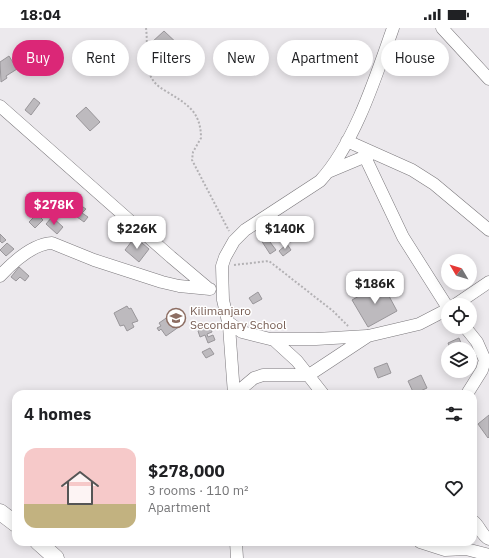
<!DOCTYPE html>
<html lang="en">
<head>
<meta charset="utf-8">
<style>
	:root { --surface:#fff; --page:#f2f2f2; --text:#202124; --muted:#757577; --accent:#db2777 }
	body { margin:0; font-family:"IBM Plex Sans",sans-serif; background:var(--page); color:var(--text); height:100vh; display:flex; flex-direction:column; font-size:15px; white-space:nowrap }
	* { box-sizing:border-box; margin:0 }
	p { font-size:13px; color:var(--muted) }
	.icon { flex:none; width:22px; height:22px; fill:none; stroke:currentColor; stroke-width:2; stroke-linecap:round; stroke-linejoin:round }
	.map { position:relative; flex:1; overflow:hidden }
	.drawer { position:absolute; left:12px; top:362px; width:465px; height:156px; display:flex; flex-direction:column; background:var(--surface); border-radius:12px; box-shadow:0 2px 10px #0003 }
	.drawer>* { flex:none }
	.guide { position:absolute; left:12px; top:12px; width:465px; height:36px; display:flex; gap:8px }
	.needle { width:26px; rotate:308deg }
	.controls { position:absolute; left:441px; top:226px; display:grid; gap:8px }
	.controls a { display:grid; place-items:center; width:36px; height:36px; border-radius:50%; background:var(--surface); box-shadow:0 2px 10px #0003; font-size:20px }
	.price { position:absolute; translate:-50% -34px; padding:0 9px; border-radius:8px; background:#fff; color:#222; font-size:13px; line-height:26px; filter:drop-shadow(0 1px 2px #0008) }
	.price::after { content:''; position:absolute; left:50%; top:24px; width:12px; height:9px; margin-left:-6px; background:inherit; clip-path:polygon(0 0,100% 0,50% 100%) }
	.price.active { background:var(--accent); color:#fff }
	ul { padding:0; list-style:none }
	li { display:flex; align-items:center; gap:12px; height:100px; padding:0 12px }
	li span { display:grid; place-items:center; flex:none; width:112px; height:80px; border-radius:12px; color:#555 }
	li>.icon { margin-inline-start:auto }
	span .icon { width:48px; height:48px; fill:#fffc; stroke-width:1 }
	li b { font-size:17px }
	h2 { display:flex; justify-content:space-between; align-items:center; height:48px; padding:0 12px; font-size:17px }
	.chip { padding:0 14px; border-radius:18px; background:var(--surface); box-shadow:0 2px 10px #0003; font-size:14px; line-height:36px }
	.chip.active { background:var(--accent); color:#fff }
	.status { display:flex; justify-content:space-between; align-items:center; height:28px; padding:0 20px; background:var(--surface); direction:ltr }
	.status svg { height:11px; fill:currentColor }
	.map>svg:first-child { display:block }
</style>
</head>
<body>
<div class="status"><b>18:04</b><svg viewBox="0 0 49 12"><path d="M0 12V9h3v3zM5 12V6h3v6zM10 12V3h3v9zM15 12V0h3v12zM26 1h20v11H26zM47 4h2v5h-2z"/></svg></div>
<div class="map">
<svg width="489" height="530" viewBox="0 0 489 530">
	<rect width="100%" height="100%" fill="#ece9ed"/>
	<path fill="#bdbabe" stroke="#99969a" d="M164,3L181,19L168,32L151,15Z
		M35,14L49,24L44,31L31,21Z
		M9,28L17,41L6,48L7,50L1,54L0,34Z
		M34,70L40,75L31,87L25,82Z
		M86,79L100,94L90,103L76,88Z
		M80,177L86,181L82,185L88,189L84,194L73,186Z
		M37,186L43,192L35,200L29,194Z
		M52,189L63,199L57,206L46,196Z
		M288,200L295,211L290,214L287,210L283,212L279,206Z
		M273,204L277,210L270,214L276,222L270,226L261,212Z
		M0,206L6,212L2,215L0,213Z
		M135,209L149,221L139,234L125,222Z
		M7,215L14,221L6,228L0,222Z
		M287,216L291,222L283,228L279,223Z
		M19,239L29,248L25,253L20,249L16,253L11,249Z
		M382,255L397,283L368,299L352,272Z
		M258,264L262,271L253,276L249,270Z
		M127,278L129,281L131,280L138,293L132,295L134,299L127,303L124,297L120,298L114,285Z
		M175,284L183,296L166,308L161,301L159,303L157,300L161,298L159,295Z
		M210,298L212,304L207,306L208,309L213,307L215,312L208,315L205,307L200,309L198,303Z
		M459,310L461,315L450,320L448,315Z
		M210,320L214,326L206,330L202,324Z
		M387,335L391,345L378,350L374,340Z
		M421,347L427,360L414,366L408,353Z
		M489,387V409L488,410L478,396Z"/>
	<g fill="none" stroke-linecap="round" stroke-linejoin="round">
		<g stroke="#7b787c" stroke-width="13">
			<path id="street" d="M442,0L489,51
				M0,78L171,229L209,261
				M347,113L412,142L434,156L489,202
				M365,129L403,209L448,280
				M328,144L371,126
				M0,248C13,234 32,216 52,215L94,232L162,254L179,258L210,261
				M455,277L489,254
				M228,294L242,304L274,312L297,333L323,366
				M465,299L477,314L485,332L482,342L467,366
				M270,311H316L367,308
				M234,366L229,298L223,272L222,238L225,229L234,213L245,202L320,153C355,115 376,48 393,0
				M235,366L254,350L263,347H309L368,308L419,296L448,281
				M473,493C480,498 481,507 489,511
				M236,514L237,530
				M420,514L445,522L466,521L489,527"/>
		</g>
		<g stroke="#7b787c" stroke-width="17">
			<path id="secondary" d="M0,484L16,496
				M38,514L56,530"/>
		</g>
		<path stroke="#b3b1b4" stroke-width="2" stroke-dasharray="2 2" stroke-linecap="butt" d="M146,0C148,15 145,34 151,49C154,55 159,59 164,62C185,75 201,82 201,110L193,124L192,132L229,203
			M234,237L269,233L333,283L348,298"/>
		<use href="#street" stroke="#fff" stroke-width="12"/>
		<use href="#secondary" stroke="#fff" stroke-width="16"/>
	</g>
	<defs>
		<g id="school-ring" transform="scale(1)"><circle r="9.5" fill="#fff" stroke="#8d6e63" stroke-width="1.5"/><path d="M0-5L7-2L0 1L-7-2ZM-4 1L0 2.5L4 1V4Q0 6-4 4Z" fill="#8d6e63"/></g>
	</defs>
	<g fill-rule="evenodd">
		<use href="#school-ring" x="176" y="290"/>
	</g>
	<g text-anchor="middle" stroke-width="3" stroke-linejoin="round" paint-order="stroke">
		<g font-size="12" fill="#785e54" stroke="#fff" text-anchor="start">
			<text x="190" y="287">Kilimanjaro<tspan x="190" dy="14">Secondary School</tspan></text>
		</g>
	</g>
</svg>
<div class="controls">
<a><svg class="needle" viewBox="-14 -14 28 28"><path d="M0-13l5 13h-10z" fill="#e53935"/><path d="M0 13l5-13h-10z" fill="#757577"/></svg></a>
<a><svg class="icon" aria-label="locate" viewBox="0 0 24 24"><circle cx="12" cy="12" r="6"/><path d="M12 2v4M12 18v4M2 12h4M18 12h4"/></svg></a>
<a><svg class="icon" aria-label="layers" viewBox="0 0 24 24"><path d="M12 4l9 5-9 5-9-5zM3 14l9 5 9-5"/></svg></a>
</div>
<b class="price active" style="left:54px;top:198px">$278K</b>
<b class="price" style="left:137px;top:222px">$226K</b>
<b class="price" style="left:285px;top:222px">$140K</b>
<b class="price" style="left:375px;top:277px">$186K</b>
<div class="guide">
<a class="chip active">Buy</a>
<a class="chip">Rent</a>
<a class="chip">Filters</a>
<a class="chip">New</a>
<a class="chip">Apartment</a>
<a class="chip">House</a>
</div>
<section class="drawer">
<h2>4 homes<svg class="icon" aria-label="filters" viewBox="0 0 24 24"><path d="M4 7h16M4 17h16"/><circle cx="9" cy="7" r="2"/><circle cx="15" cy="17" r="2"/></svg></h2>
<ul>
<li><span style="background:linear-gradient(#f6c9c9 70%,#c2b280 0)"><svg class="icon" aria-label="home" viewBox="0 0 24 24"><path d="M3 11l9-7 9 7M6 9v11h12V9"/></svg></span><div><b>$278,000</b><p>3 rooms · 110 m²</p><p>Apartment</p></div><svg class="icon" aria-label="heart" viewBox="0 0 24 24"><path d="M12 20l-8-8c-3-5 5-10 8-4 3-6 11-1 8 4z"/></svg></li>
</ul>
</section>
</div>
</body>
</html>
